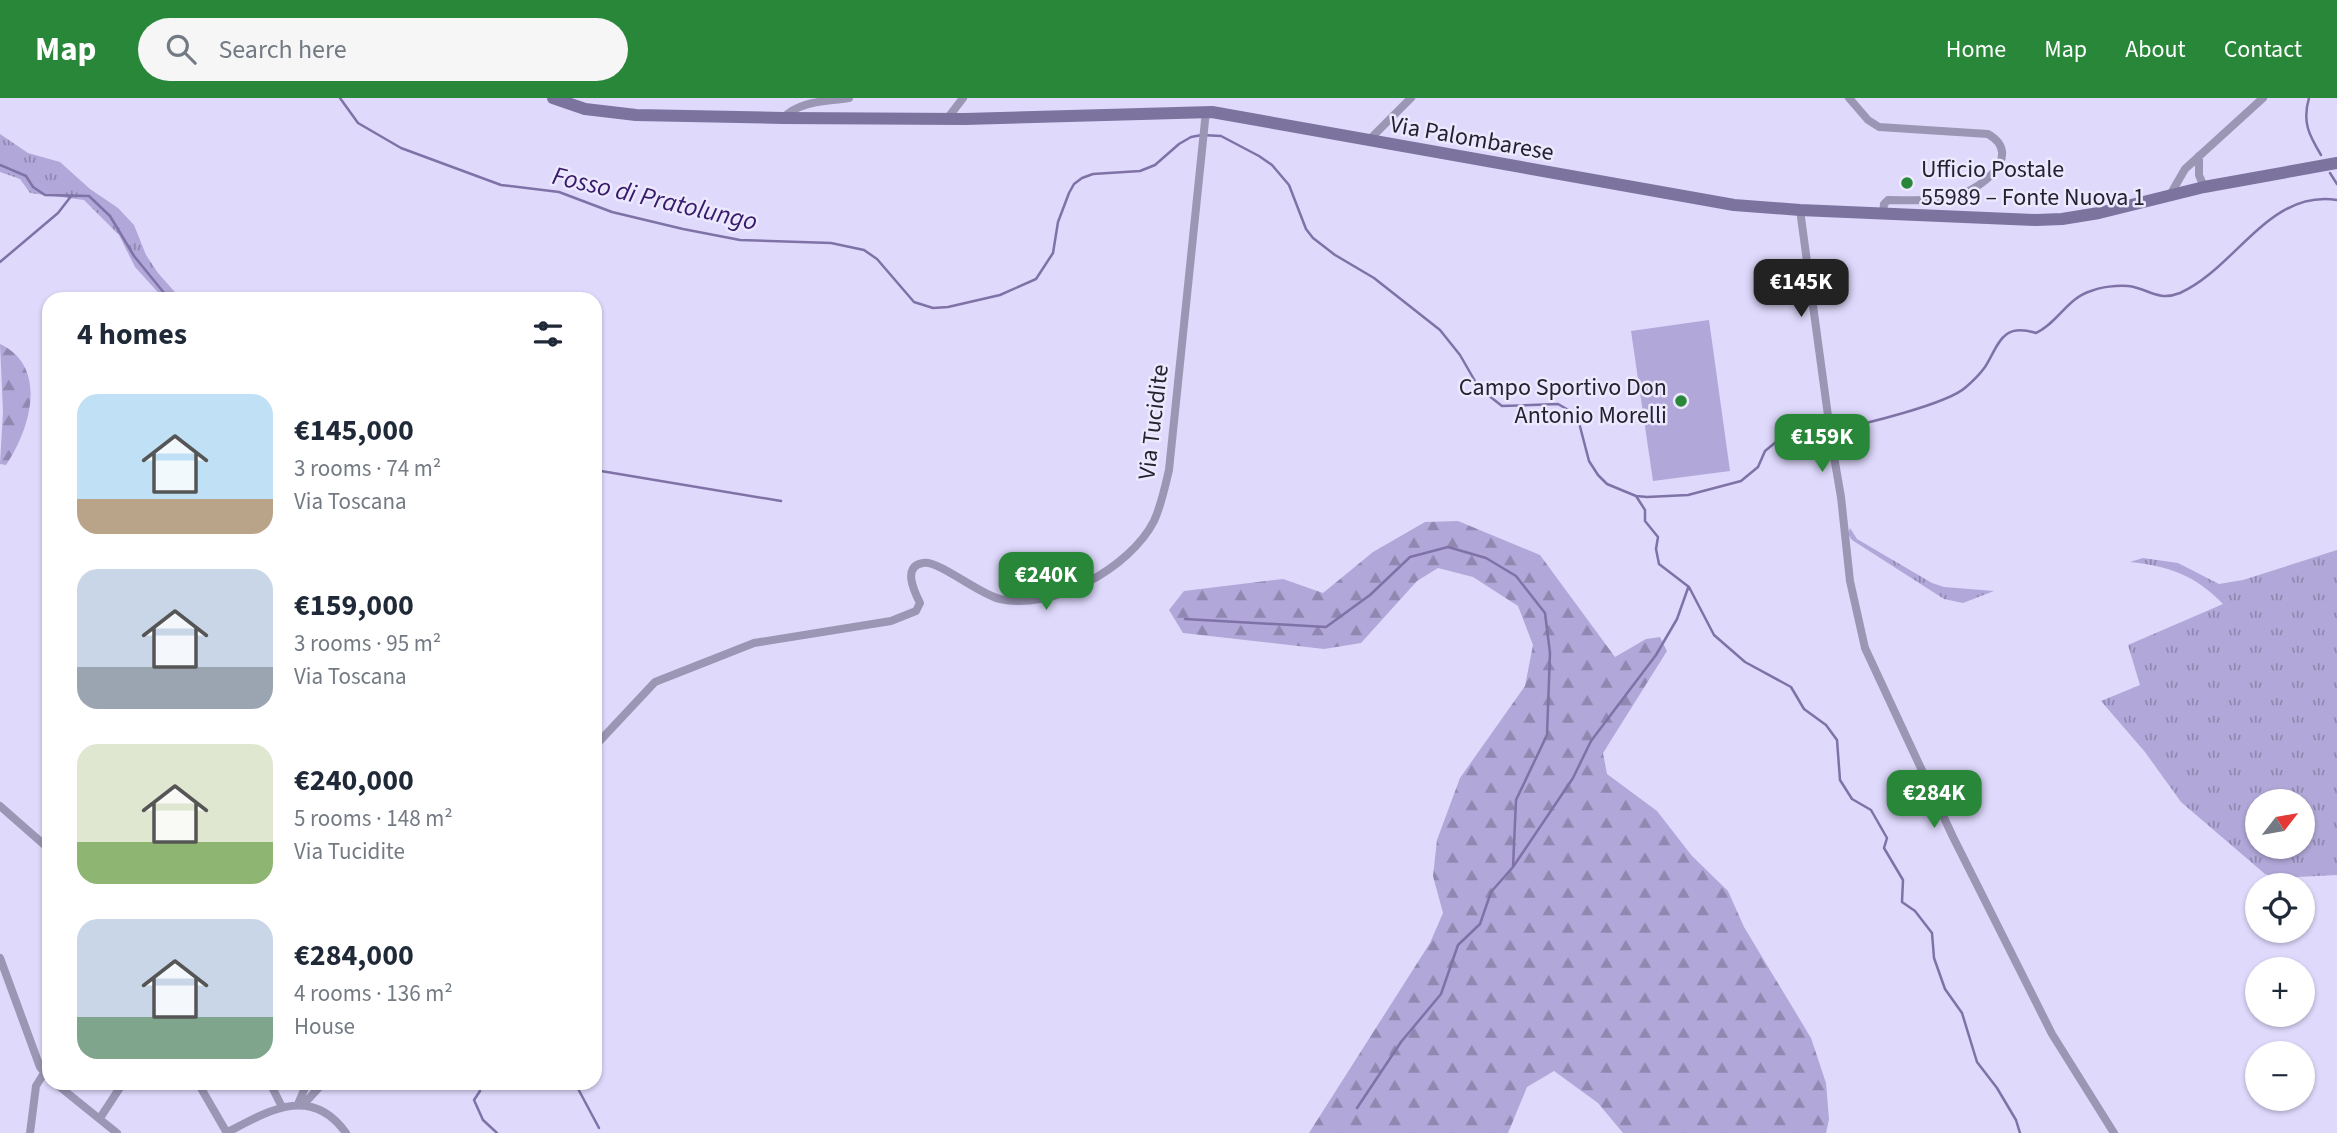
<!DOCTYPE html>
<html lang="en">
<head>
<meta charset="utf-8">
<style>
	:root { --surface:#fff; --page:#f6f6f7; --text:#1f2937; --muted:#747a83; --accent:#29873a }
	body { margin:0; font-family:"Source Sans 3",sans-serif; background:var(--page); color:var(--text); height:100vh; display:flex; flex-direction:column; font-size:26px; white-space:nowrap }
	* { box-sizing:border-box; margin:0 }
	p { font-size:23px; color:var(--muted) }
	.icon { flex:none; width:38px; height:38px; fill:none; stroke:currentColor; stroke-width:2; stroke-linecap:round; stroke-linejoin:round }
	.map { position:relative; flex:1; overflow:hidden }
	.side { position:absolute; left:42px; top:194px; width:560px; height:798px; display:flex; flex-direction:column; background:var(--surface); border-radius:21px; box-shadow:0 2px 5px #0004 }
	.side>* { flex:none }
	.needle { width:46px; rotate:59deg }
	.fabs { position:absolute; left:2245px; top:691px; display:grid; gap:14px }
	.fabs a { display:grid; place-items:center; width:70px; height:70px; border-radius:50%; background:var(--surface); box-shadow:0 2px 5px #0004; font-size:35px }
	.price { position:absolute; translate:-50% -60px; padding:0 16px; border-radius:14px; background:var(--accent); color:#fff; font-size:23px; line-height:46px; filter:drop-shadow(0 2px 4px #0008) }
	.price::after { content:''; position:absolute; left:50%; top:42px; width:21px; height:16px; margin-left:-10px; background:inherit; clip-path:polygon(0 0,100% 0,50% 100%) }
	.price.on { background:#222; color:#fff }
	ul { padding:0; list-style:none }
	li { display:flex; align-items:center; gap:21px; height:175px; padding:0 35px }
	li span { display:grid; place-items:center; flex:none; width:196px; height:140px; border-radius:21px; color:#555 }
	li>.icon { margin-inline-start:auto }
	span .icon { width:84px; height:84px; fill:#fffc; stroke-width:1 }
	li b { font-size:30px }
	h2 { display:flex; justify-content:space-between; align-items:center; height:84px; padding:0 35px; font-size:30px }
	header { display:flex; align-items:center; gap:42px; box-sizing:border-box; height:98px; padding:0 35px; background:var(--accent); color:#fff }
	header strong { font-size:33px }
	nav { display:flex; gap:38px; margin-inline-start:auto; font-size:24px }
	.search { width:490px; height:63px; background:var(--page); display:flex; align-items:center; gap:18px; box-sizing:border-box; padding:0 24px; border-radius:38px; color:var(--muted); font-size:26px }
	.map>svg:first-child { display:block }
</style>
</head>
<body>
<header>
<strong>Map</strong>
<div class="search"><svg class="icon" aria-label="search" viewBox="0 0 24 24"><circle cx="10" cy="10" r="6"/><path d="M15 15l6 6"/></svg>Search here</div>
<nav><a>Home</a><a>Map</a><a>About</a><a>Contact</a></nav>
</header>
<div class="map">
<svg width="2337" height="1035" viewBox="0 0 2337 1035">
	<defs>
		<pattern id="grass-tufts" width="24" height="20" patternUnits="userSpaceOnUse" patternTransform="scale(1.75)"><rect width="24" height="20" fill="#b1a7d8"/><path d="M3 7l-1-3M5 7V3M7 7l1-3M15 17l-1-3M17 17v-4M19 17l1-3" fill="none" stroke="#9088b0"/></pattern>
		<pattern id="forest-firs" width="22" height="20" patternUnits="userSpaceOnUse" patternTransform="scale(1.75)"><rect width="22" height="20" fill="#b1a7d8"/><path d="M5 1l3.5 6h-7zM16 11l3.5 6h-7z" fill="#9088b0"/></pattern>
	</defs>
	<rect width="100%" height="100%" fill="#dfd9fc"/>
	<path fill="url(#grass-tufts)" fill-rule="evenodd" d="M0,36L28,55L60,64L90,91L118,110L134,127L146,157L158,175L181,201H164L135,169L119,137L84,102L30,95L20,81L0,74Z
		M1850,430L1857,441L1932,485L1944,489L1994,493L1963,505L1944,501L1852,442L1848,436Z
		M2337,452V777L2277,780L2265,776L2181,704L2145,654L2101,603L2140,587L2128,547L2223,506C2195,477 2169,468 2130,464L2143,460L2178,465L2219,486L2243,482ZM2258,704H2303V749H2258Z"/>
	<path fill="url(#forest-firs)" d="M0,246C49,269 30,332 6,367L0,366L3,314Z
		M1458,423L1540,457L1615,559L1646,541L1660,539L1667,553L1603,655L1607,676L1657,713L1692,758L1728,793L1744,829L1811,940L1826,985L1829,1021L1826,1035H1623L1598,1005L1554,973L1527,989L1508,1035H1309L1430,845L1443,815L1433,778L1437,742L1460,680L1525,588L1533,547L1518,508L1473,479L1438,470L1417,483L1361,545L1324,551L1183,535L1169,512L1184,493L1283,481L1323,495L1373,454L1425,424Z"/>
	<path fill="#b1a7d8" d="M1709,222L1730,373L1653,383L1631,233Z"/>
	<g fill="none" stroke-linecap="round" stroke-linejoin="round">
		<path stroke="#7f72a7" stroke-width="2.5" d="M340,0L358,25L401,50L501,87L559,94L612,114L683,131L740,142L831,145L864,152L877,161L914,204L933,210L948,209L1000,197L1036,181L1053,155L1058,124L1069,95L1074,86L1082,80L1093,76L1140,73L1155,67L1179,46L1191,39L1202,37L1221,38L1259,58L1272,67L1289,87L1306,131L1313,140L1335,157L1374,180L1440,232L1460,257L1479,290L1502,308L1558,306L1577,317L1589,363L1598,377L1607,386L1636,398L1647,399L1688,397L1741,383L1758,369L1765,353L1776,344L1827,333
			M2309,0C2302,24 2309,37 2321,57
			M0,67L26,78L33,89L45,97L89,98L110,118L134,158L169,201
			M2330,75L2337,86
			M0,164L58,115L72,97
			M1833,332C1861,327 1948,306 1966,289C1973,283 1980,276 1985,269C1999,247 2001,224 2036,235C2058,225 2067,200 2091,193C2101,189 2117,187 2128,188C2148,190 2157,204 2180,195C2236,170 2269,91 2337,102
			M595,372L781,403
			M1636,398L1645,412V423L1658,439L1656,451L1659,466L1689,489L1714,537L1745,564L1791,589L1804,611L1826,627L1837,642L1840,682L1852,701L1871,712L1887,740L1884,750L1903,782L1902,804L1915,813L1932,835L1934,860L1945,891L1962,915L1977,964L1997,990L2016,1022L2020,1035
			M1185,521L1326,529L1370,497L1410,459L1448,449L1486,460L1516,478L1545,515L1550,555L1547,637L1516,702L1513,769
			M478,985L480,993L474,1002L483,1022L497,1035
			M575,985L599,1030
			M1357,1010L1401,944L1441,896L1458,847L1480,826L1491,794L1513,769L1573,680L1591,643L1656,557L1677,521L1688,490"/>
		<path stroke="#9c96b5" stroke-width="8" d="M1849,0L1868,22L1879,29L1988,36C2026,58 1978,93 1954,99C1933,104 1909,102 1888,102L1884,106L1883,116
			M783,20C801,2 825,4 849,0
			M947,21L963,0
			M1369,42L1411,0
			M2199,58V77L2204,89
			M2170,97L2185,71L2263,0
			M1800,112L1832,347L1841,399L1850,483L1865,550L1953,739L2052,936L2114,1035
			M595,648L655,584L754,545L891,523L916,513L920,505C914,493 902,468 923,465C939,462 978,496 1000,501C1052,513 1130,470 1154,423C1161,408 1165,389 1169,372L1206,13
			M0,708L49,751
			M0,860L40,969L49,980
			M55,985L117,1035
			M198,985L227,1035
			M270,985L282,1009
			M298,1006L307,985
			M303,1007L323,985
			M100,1020L123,985
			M30,1035L36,988L44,975
			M226,1035C268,1013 311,986 346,1035"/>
		<path stroke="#7c739f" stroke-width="12" d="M553,0L585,11L636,17L783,20L965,21L1212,14L1734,107L1800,112L2036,122L2062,121L2099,115L2204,89L2337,65"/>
	</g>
	<g fill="#29873a" stroke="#ece8fe" stroke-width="2.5">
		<circle cx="1907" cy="85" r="7"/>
		<circle cx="1681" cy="303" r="7"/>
	</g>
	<g text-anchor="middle" stroke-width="5" stroke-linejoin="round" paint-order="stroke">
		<g font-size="24" fill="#252230" stroke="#ece8fe">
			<text transform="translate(1472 40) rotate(10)" y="8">Via Palombarese</text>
			<text transform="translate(1153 324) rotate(-83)" y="8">Via Tucidite</text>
		</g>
		<g font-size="24" fill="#252230" stroke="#ece8fe" text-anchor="start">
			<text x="1921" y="79">Ufficio Postale<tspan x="1921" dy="28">55989 – Fonte Nuova 1</tspan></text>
			<text x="1667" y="297" text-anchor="end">Campo Sportivo Don<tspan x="1667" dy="28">Antonio Morelli</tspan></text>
		</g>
		<g font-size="26" font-style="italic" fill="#371a6a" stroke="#ece8fe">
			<text transform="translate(655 100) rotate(13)" y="9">Fosso di Pratolungo</text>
		</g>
	</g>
</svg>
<div class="fabs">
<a><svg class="needle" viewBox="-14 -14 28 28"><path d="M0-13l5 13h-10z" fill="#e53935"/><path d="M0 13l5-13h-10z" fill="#747a83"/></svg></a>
<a><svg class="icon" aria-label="locate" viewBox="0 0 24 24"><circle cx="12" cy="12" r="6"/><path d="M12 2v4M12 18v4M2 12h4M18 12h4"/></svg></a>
<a>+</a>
<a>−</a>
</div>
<b class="price on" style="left:1801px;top:221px">€145K</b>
<b class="price" style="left:1822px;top:376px">€159K</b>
<b class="price" style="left:1046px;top:514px">€240K</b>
<b class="price" style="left:1934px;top:732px">€284K</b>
<section class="side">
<h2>4 homes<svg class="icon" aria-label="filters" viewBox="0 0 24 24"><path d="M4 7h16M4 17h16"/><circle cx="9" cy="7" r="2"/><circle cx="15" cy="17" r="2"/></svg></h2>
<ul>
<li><span style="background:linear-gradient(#bfe0f5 75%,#b9a48a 0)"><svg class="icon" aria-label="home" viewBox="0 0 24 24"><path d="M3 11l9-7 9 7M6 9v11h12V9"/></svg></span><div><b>€145,000</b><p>3 rooms · 74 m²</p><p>Via Toscana</p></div></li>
<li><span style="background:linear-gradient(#c9d6e8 70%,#9aa5b1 0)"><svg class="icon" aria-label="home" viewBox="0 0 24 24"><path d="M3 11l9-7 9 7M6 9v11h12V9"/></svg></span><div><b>€159,000</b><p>3 rooms · 95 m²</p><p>Via Toscana</p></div></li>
<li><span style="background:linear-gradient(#dfe7d0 70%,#8fb573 0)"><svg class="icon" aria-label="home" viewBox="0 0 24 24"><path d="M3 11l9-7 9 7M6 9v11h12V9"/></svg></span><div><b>€240,000</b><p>5 rooms · 148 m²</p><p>Via Tucidite</p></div></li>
<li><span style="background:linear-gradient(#c9d6e8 70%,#7fa58c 0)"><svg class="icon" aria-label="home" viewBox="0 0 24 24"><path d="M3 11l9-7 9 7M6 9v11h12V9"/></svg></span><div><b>€284,000</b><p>4 rooms · 136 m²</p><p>House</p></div></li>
</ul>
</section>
</div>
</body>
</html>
